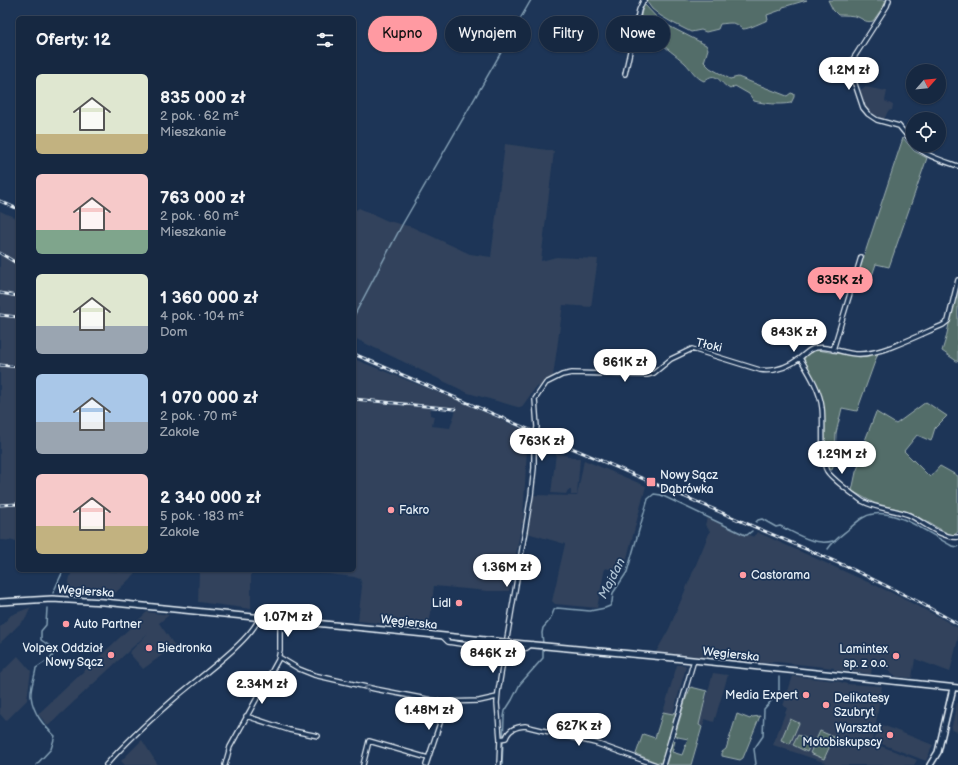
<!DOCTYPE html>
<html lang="pl">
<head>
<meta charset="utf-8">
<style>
	:root { --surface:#162841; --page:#23344c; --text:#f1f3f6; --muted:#9ea6b1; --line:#35445a; --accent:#ff9aa2 }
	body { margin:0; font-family:"Balsamiq Sans",sans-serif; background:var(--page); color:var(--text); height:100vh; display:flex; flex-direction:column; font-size:15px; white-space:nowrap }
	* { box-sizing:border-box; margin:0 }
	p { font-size:13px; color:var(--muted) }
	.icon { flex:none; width:22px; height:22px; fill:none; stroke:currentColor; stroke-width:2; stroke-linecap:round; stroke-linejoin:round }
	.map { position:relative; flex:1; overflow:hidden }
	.drawer { position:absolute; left:16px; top:16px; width:340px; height:556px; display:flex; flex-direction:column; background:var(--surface); border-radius:6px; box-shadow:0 1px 3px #0004,0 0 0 1px var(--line) }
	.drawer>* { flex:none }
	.guide { position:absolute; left:368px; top:16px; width:380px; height:36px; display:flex; gap:8px }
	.needle { width:26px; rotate:63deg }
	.buttons { position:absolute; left:906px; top:64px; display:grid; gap:8px }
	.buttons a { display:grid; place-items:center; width:40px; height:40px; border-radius:50%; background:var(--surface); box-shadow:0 1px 3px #0004,0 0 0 1px var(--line); font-size:20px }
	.price { position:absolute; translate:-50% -34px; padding:0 9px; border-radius:14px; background:#fff; color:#222; font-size:13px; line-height:26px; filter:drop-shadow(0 1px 2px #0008) }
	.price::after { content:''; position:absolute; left:50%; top:24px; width:12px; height:9px; margin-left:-6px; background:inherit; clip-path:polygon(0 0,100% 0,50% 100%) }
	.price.current { background:var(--accent); color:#111 }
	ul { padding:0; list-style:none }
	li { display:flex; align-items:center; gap:12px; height:100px; padding:0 20px }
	li span { display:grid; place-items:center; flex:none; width:112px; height:80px; border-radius:6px; color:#555 }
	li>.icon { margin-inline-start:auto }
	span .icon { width:48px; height:48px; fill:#fffc; stroke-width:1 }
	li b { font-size:17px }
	h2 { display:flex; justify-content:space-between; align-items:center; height:48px; padding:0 20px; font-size:17px }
	.pill { padding:0 14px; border-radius:18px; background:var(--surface); box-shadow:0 1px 3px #0004,0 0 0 1px var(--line); font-size:14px; line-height:36px }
	.pill.current { background:var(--accent); color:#111 }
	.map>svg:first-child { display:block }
</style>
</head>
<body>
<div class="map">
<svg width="958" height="765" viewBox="0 0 958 765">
	<rect width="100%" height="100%" fill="#1d3557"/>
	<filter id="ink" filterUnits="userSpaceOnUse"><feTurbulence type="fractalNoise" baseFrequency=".025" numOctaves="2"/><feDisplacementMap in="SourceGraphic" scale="8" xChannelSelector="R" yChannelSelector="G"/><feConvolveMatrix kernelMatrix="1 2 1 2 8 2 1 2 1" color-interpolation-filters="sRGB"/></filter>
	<g filter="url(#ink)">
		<path fill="#30425c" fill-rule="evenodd" d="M865,87L887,91L885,101L893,105L892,110L888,111L884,120L867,110L860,90Z
			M505,144L554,151L541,261L556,257L598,259L591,307L563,305L552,384L536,387L521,408L468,393L354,338V211L359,208L388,221L412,227L470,254L491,257Z
			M0,211L18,219V541L0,540Z
			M354,359L462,402L528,432L523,519L530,520L534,495L577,496L584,460L646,486L623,573L605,568L597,608L555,604L552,601L565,544L527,533L529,524L522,523L509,591H487L434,586L429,628L358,621L362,586L360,579L354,577L293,570H354ZM365,399L437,406L456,410L450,428L432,426L434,416L430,415L431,408L365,402Z
			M556,453L580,459L577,495H571V490H568L566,494L551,493Z
			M707,518L754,537L757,532L890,592L939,617L958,628V639L950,672L915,659L912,678L897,677L887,669L872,667L871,674L834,670V668L778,662L759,663L656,652L669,629L710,531L705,525Z
			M72,570H92L136,573L112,596L66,591Z
			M199,570H251V609L198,602Z
			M31,607L26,618L0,643V627L11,615Z
			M147,612L169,615L159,623L175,646L143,669L129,653L148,633L48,726L38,714Z
			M18,656L31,671L27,700L6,721L0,714V674Z
			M677,665H685L686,667L673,714L663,712Z
			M713,673L728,675L714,722L705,719L703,726L699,725Z
			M793,676L837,681L847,684L882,686L873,742L863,739L917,760L914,765H832L773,745L787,708L783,706Z
			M957,703H958V732L951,730Z
			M880,724L933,745L926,761L874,741Z
			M142,740L158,765H125L121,761Z"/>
		<path fill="#536d69" stroke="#9eafb0" d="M648,0H807L783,7L781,10L767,15L768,20C762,22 749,29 743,29C735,21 731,23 720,24L718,29L706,32L701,30L691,32L673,23L661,16L652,9L647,2Z
			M828,0H887L886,3L873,21C867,23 864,20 858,17C853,15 844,15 838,15L833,10Z
			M645,5L661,22L706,45L708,49L704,62L710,68L730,79L738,77L787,96L791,93L794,94V97L791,103C779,105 766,104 754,101L749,94L735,86L730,89C718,82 717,70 704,81C696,78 691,69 685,63C675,54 666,49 656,38L653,39C643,30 636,18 645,5Z
			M903,138L914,151L927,158L889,267L876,264L868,287L855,283Z
			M958,283V362L942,351L946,338Z
			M817,350L860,357L878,353L857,411L842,408L836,433L835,460L832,470L828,469L824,449V407L818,386L804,359L806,354Z
			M926,402L947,416L935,428L931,441L917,435L904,451L930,477L940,466L958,476V532L954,535L949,534L909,512L874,503L852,491L856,472L861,460L859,456L876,412L896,424Z
			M691,687L707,691L699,725L702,727L691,765H666L672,741H675L672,752L682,755L688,739L678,737L675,735L686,698Z
			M663,712L673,714L674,712L676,715L661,763H658L636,754L643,734L655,738Z
			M737,714L750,719L752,717L760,716L743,758L740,760L722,756V752L726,749Z
			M790,719L799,723L790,744L781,740Z
			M820,731L834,737L824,759L810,753Z
			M798,735L812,741L807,752L793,745Z"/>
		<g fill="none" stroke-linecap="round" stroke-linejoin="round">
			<path stroke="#85a1b6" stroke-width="1.5" d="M354,316L402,225L531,0
				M756,522L758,520L762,519L776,527L780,526C797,534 814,546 833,541
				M828,549C834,540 842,535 850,528C857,522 864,515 873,514C897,509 931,535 952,546L958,547
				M53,593L63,571L62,570
				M543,644L542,633L543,628L550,620L554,610L557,608L590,611L605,608L610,606L612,602L613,593L627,572L648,499L654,494L661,495L745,535H747L752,531
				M36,765L51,749L55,736C43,725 33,713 31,696C30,688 35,677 36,668L51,658L56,650L41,640V631L46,625L47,608
				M502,765L504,717L505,711L512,700L520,684L543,658V648
				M755,765L756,764L754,749L763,736L764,709L779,692V677"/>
			<g stroke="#e8f1f8" stroke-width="6">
				<path id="street" d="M889,0L887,6L853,59L850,69L863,108L868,114L877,120L899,126L913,143
					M625,74L639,10L643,1L645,0
					M915,145C925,156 944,161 958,166
					M833,350L861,257
					M800,358C809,373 820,390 822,408C824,422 820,460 827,471C831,478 855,496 862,501C876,509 894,509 909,515C923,522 943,539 958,537
					M442,636L448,642L493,649L504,653L527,648L532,644
					M279,657L299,669L314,675L375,689L442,702L479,701L497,697
					M246,716L289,730L318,736
					M500,739L506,738C509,729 516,727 525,726L595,743L656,765
					M106,765C127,741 150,720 174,699C195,680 250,642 259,618
					M225,765L230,747L278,660L280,650V620
					M363,765L369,741L428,758
					M426,765L447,702
					M499,765L500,739L497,703L498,692L531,495L534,468V446L537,427L535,399L546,383L562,375L572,373L647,375L654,373L671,359L692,349L760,370C774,372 788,367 800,358C804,355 807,351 812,349C827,344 843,354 858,354C881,355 921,334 943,325L948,321L958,280
					M663,765L694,660"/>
			</g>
			<g stroke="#e8f1f8" stroke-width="8">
				<path id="secondary" d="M0,602L52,599L104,602L495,641
					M513,643L664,657L958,688
					M930,765L938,752L953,688"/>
			</g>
			<use href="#street" stroke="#1d3557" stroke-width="3.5"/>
			<use href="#secondary" stroke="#1d3557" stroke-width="5"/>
			<g stroke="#e8f1f8" stroke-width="3">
				<path id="rail" d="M0,201L18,209
					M0,253L18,264
					M0,293L18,296
					M0,315L18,317
					M354,354L850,568L917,601L958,624
					M0,365L18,367
					M354,399L455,409
					M0,505L18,504"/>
			</g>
			<use href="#rail" stroke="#1d3557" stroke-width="1.5" stroke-dasharray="4.5" stroke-linecap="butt"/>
			<g stroke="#e8f1f8" stroke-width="8" stroke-linecap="butt">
				<path id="secondary-bridge" d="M495,641L513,643"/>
			</g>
			<use href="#secondary-bridge" stroke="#1d3557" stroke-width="5"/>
		</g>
		<defs><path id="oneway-chevron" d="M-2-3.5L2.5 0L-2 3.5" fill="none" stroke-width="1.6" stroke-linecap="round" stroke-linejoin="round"/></defs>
		<use stroke="#64778f" href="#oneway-chevron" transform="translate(367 688) rotate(-167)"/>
	</g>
	<g fill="#ff9aa2" stroke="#1d3557" stroke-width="1.5">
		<rect x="646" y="477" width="10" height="10" rx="2"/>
		<circle cx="391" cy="510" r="4"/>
		<circle cx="743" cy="575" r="4"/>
		<circle cx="459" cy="603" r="4"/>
		<circle cx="66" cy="624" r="4"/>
		<circle cx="149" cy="648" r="4"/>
		<circle cx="111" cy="655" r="4"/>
		<circle cx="896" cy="656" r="4"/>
		<circle cx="806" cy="695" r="4"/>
		<circle cx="826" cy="705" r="4"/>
		<circle cx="890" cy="735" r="4"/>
	</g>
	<g text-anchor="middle" stroke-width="3.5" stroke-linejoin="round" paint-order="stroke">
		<g font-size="12" fill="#e8f1f8" stroke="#1d3557">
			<text transform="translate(709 345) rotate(13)" y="4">Tłoki</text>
			<text transform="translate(86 591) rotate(4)" y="4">Węgierska</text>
			<text transform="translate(409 622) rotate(6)" y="4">Węgierska</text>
			<text transform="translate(731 654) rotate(6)" y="4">Węgierska</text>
		</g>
		<g font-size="12" fill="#e8f1f8" stroke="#1d3557" text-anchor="start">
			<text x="660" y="479">Nowy Sącz<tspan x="660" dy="14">Dąbrówka</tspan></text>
			<text x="399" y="514">Fakro</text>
			<text x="751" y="579">Castorama</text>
			<text x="451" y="607" text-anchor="end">Lidl</text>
			<text x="74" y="628">Auto Partner</text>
			<text x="103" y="652" text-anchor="end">Volpex Oddział<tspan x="103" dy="14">Nowy Sącz</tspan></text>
			<text x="157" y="652">Biedronka</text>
			<text x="888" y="653" text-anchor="end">Lamintex<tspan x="888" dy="14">sp. z o.o.</tspan></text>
			<text x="798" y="699" text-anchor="end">Media Expert</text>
			<text x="834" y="702">Delikatesy<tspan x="834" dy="14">Szubryt</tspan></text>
			<text x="882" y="732" text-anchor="end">Warsztat<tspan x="882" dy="14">Motobiskupscy</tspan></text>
		</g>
		<g font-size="13" font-style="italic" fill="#aec2d2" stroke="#1d3557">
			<text transform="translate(611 578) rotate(-63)" y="5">Majdan</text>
		</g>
	</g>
</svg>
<div class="buttons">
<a><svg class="needle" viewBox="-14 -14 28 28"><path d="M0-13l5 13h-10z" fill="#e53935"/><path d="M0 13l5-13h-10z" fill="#9ea6b1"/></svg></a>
<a><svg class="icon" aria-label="locate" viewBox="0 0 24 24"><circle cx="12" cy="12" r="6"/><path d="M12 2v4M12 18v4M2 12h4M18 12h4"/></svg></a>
</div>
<b class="price" style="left:849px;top:91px">1.2M zł</b>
<b class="price current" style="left:840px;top:301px">835K zł</b>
<b class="price" style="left:794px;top:353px">843K zł</b>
<b class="price" style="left:625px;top:383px">861K zł</b>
<b class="price" style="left:542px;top:462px">763K zł</b>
<b class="price" style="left:842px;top:475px">1.29M zł</b>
<b class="price" style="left:507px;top:588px">1.36M zł</b>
<b class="price" style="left:288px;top:638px">1.07M zł</b>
<b class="price" style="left:493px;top:674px">846K zł</b>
<b class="price" style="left:262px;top:705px">2.34M zł</b>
<b class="price" style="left:429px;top:731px">1.48M zł</b>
<b class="price" style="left:579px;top:747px">627K zł</b>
<div class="guide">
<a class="pill current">Kupno</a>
<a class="pill">Wynajem</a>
<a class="pill">Filtry</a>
<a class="pill">Nowe</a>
</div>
<section class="drawer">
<h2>Oferty: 12<svg class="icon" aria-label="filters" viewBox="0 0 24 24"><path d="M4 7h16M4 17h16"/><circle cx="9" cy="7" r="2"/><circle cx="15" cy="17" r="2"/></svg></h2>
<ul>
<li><span style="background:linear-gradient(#dfe7d0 75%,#c2b280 0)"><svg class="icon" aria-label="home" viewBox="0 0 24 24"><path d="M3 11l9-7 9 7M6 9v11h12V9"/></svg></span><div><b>835 000 zł</b><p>2 pok. · 62 m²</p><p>Mieszkanie</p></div></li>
<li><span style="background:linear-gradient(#f6c9c9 70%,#7fa58c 0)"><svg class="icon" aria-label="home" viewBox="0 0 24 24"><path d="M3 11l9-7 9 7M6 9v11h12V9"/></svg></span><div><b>763 000 zł</b><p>2 pok. · 60 m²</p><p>Mieszkanie</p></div></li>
<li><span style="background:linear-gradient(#dfe7d0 65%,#9aa5b1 0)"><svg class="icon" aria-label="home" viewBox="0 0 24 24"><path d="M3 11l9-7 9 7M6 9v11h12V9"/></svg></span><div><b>1 360 000 zł</b><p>4 pok. · 104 m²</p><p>Dom</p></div></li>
<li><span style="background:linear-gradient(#a9c7e8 60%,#9aa5b1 0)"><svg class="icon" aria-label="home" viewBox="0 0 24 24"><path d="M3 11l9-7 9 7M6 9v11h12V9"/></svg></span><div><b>1 070 000 zł</b><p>2 pok. · 70 m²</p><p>Zakole</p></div></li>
<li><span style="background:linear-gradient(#f6c9c9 65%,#c2b280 0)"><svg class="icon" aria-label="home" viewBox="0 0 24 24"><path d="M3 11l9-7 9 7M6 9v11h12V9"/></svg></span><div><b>2 340 000 zł</b><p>5 pok. · 183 m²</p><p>Zakole</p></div></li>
</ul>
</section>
</div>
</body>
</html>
